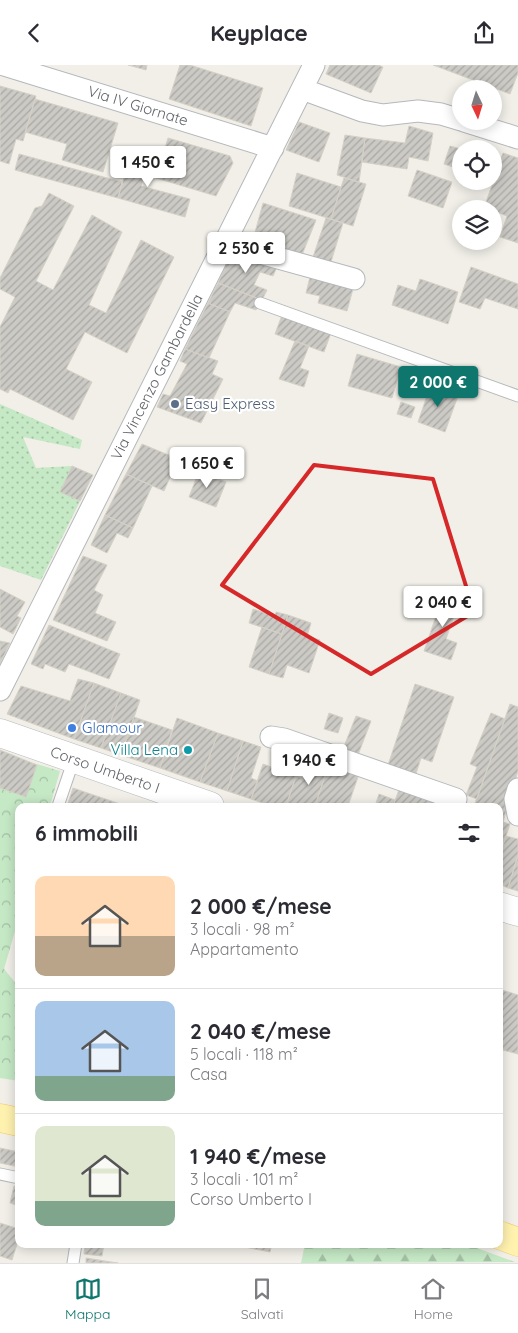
<!DOCTYPE html>
<html lang="it">
<head>
<meta charset="utf-8">
<style>
	:root { --surface:#fff; --page:#f7f7f7; --text:#2b2b33; --muted:#7c7c81; --line:#e1e1e2; --accent:#0f766e }
	body { margin:0; font-family:Quicksand,sans-serif; background:var(--page); color:var(--text); height:100vh; display:flex; flex-direction:column; font-size:19px; white-space:nowrap }
	* { box-sizing:border-box; margin:0 }
	p { font-size:16px; color:var(--muted) }
	.icon { flex:none; width:28px; height:28px; fill:none; stroke:currentColor; stroke-width:2; stroke-linecap:round; stroke-linejoin:round }
	.map { position:relative; flex:1; overflow:hidden }
	.panel { position:absolute; left:15px; top:738px; width:488px; height:445px; display:flex; flex-direction:column; background:var(--surface); border-radius:10px; box-shadow:0 2px 12px #0003 }
	.panel>* { flex:none }
	.needle { width:32px; rotate:176deg }
	.fabs { position:absolute; left:452px; top:15px; display:grid; gap:10px }
	.fabs a { display:grid; place-items:center; width:50px; height:50px; border-radius:50%; background:var(--surface); box-shadow:0 2px 12px #0003; font-size:25px }
	.price { position:absolute; translate:-50% -42px; padding:0 11px; border-radius:5px; background:#fff; color:#222; font-size:16px; line-height:32px; filter:drop-shadow(0 1px 2px #0008) }
	.price::after { content:''; position:absolute; left:50%; top:30px; width:15px; height:11px; margin-left:-8px; background:inherit; clip-path:polygon(0 0,100% 0,50% 100%) }
	.price.active { background:var(--accent); color:#fff }
	ul { padding:0; list-style:none }
	li { display:flex; align-items:center; gap:15px; height:125px; padding:0 20px }
	li+li { border-top:1px solid var(--line) }
	li span { display:grid; place-items:center; flex:none; width:140px; height:100px; border-radius:10px; color:#555 }
	li>.icon { margin-inline-start:auto }
	span .icon { width:60px; height:60px; fill:#fffc; stroke-width:1 }
	li b { font-size:21px }
	h2 { display:flex; justify-content:space-between; align-items:center; height:60px; padding:0 20px; font-size:21px }
	header { display:flex; justify-content:space-between; align-items:center; height:65px; padding:0 20px; background:var(--surface); font-size:22px; font-weight:800 }
	.tabs { display:flex; justify-content:space-around; align-items:center; height:70px; border-top:1px solid var(--line); background:var(--surface); font-size:14px; color:var(--muted) }
	.tabs a { display:grid; justify-items:center; gap:2px }
	.tabs .active { color:var(--accent) }
	.map>svg:first-child { display:block }
</style>
</head>
<body>
<header><svg class="icon" aria-label="back" viewBox="0 0 24 24"><path d="M15 5l-7 7 7 7"/></svg>Keyplace<svg class="icon" aria-label="share" viewBox="0 0 24 24"><path d="M12 15V3M7 8l5-5 5 5M5 13v7h14v-7"/></svg></header>
<div class="map">
<svg width="518" height="1198" viewBox="0 0 518 1198">
	<defs>
		<pattern id="grass-dots" width="8" height="8" patternUnits="userSpaceOnUse" patternTransform="scale(1.25)"><rect width="8" height="8" fill="#c5e8c5"/><path d="M2 2h.1M6 6h.1" fill="none" stroke="#a3c0a4" stroke-width="1.8" stroke-linecap="round"/></pattern>
		<pattern id="forest-firs" width="22" height="20" patternUnits="userSpaceOnUse" patternTransform="scale(1.25)"><rect width="22" height="20" fill="#c5e8c5"/><path d="M5 1l3.5 6h-7zM16 11l3.5 6h-7z" fill="#a3c0a4"/></pattern>
		<pattern id="park-crowns" width="20" height="18" patternUnits="userSpaceOnUse" patternTransform="scale(1.25)"><rect width="20" height="18" fill="#c5e8c5"/><path d="M2 6a3 3 0 1 1 6 0M12 15a3 3 0 1 1 6 0" fill="none" stroke="#a3c0a4"/></pattern>
		<pattern id="building-hatch" width="6" height="6" patternUnits="userSpaceOnUse" patternTransform="scale(1.25)"><rect width="6" height="6" fill="#cccac5"/><path d="M-1 1l2-2M0 6l6-6M5 7l2-2" fill="none" stroke="#a9a8a4"/></pattern>
	</defs>
	<rect width="100%" height="100%" fill="#f1efe8"/>
	<path fill="url(#grass-dots)" d="M0,339L82,375L80,384L23,372L36,403L72,401L61,427L80,436L41,515L0,501Z"/>
	<path fill="url(#forest-firs)" d="M305,1179H466L515,1197L301,1198Z"/>
	<path fill="url(#park-crowns)" d="M0,688L60,706L50,741H19V852L4,904L19,922V1016L0,1013Z"/>
	<path fill="url(#building-hatch)" stroke="#d6d1c6" d="M128,0H147L146,5Z
		M180,0H190L263,23L251,61L169,34Z
		M330,0H378L383,2L371,28L326,9Z
		M433,0H518V8L510,29Z
		M0,21L36,31L23,76L16,74L9,99L0,96Z
		M35,34L118,58L103,107L62,95L67,79L25,67Z
		M299,57L330,68L319,97L286,85Z
		M409,61L433,68L428,96L409,92L407,104L362,97L365,73L405,78Z
		M345,70L365,73L359,117L337,110Z
		M168,73L230,91L233,98L216,131L156,113Z
		M450,81L461,84V96L459,104L444,99Z
		M133,82L151,87L141,121L190,134L185,152L118,133Z
		M503,88L518,93V178L500,172L507,151L494,146V144L484,143Z
		M19,89L122,117L118,133L15,105Z
		M417,105L452,117L443,143L408,131Z
		M297,108L341,122L331,154L289,141Z
		M344,113L366,119L353,161L331,154Z
		M49,128L74,141L36,216L53,225L92,150L122,167L89,240L106,248L141,175L174,192L127,288L85,267L66,304L92,317L73,355L10,324L8,328L0,324V262L15,232L0,224V213L35,143L42,141Z
		M263,138L316,155L300,195L251,182Z
		M326,153L343,158L330,200L312,195Z
		M233,185L278,200L273,211L260,207L254,220L267,225L262,235L218,218Z
		M471,202L518,219V244L485,233L480,244L459,237Z
		M310,212L353,224L347,246L318,238L320,231L306,228Z
		M420,214L458,227L448,259L392,240L398,220L416,226Z
		M218,218L262,235L256,245L235,238L230,247L208,238Z
		M208,238L230,247L209,293L185,284Z
		M282,250L331,268L324,287L275,269Z
		M295,276L309,281L300,303L309,306L304,322L279,314Z
		M185,284L218,296L212,309L223,314L201,358L157,342L163,329L170,331L187,299L180,296Z
		M357,289L401,302L392,333L348,321Z
		M431,319L459,328L445,367L418,357Z
		M401,337L415,342L411,353L397,349Z
		M142,379L178,394L164,426L126,409Z
		M72,401L93,410L80,436L60,427Z
		M199,406L226,417L216,442L189,432Z
		M126,409L152,421L133,463L105,450Z
		M105,450L133,463L128,473L117,468L107,488L91,480Z
		M83,491L107,500L94,525L103,530L95,548L116,557L107,576L53,555Z
		M0,524L25,537L17,551L21,553L13,569L0,562Z
		M445,525L461,531L446,574L457,578L451,595L424,586Z
		M253,544L275,551L276,547L288,550L282,569L249,558Z
		M288,550L311,558L307,571L320,575L309,608L287,600L283,613L269,609Z
		M49,560L120,589L109,614L69,599L65,607L45,599L43,604L31,599Z
		M262,562L282,569L269,609L249,602Z
		M0,576L10,578L0,599Z
		M78,614L94,618L74,674L7,649L21,621L70,636Z
		M94,618L121,628L101,683L74,674Z
		M415,619L454,632L432,697L421,693L415,712L387,703Z
		M121,628L140,635L121,690L101,683Z
		M510,639L518,642V706L503,757L499,756V741H474Z
		M329,648L343,653L338,668L324,664Z
		M491,648L505,654L477,734L466,730L477,702L470,699Z
		M356,651L371,656L358,690L343,684Z
		M134,652L172,665L160,703L121,690Z
		M177,653L218,668L200,717L160,703Z
		M218,668L243,676L227,726L200,717Z
		M243,676L261,682L251,713L258,716L251,734L227,726Z
		M0,685L37,700L26,732L0,723Z
		M313,693L329,699L315,741H286L296,711L306,714Z
		M263,699L296,711L286,741H271L251,734Z
		M329,699L359,709L348,741H315Z
		M400,722L443,737L441,741H393Z
		M73,723L126,741H67Z
		M379,729L395,735L393,741H375Z
		M499,756L510,759L499,792Z
		M506,771L518,774V790L508,823L499,819V792Z
		M518,790V826L508,823Z
		M499,924L518,930V989L499,984Z
		M0,1083L19,1087V1102L0,1098Z
		M14,1121L19,1122V1141L10,1138Z
		M0,1158L19,1164V1173L12,1195L0,1191Z
		M85,1179H104L102,1191L84,1189Z
		M229,1179H272L270,1187Z
		M86,1193L118,1198H86Z"/>
	<g fill="none" stroke-linecap="round" stroke-linejoin="round">
		<g stroke="#b5b8bc" stroke-width="13">
			<path id="lane" d="M260,238L518,331
				M58,741L74,694
				M0,1109L19,1113
				M73,1198L76,1179"/>
		</g>
		<g stroke="#b5b8bc" stroke-width="23">
			<path id="street" d="M4,0L273,83
				M302,24L362,46L383,50L418,46L441,49L461,55
				M464,56L518,73
				M224,178L354,214
				M0,625L314,0
				M271,672L284,674L456,734L454,741
				M518,724L515,734L518,750"/>
		</g>
		<g stroke="#b6babf" stroke-width="29">
			<path id="secondary" d="M0,668L210,741
				M499,841L518,847"/>
		</g>
		<g stroke="#f2c960" stroke-width="29">
			<path id="primary" d="M0,1053L19,1057
				M499,1170L518,1177"/>
		</g>
		<use href="#lane" stroke="#fff" stroke-width="11"/>
		<use href="#street" stroke="#fff" stroke-width="21"/>
		<use href="#secondary" stroke="#fff" stroke-width="28"/>
		<use href="#primary" stroke="#fff2af" stroke-width="28"/>
	</g>
	<path fill="none" stroke="#d62828" stroke-width="4" stroke-linejoin="round" d="M314,400L433,414L474,547L371,609L222,520Z"/>
	<circle fill="#5c6f8a" stroke="#fff" stroke-width="2" cx="175" cy="339" r="5"/>
	<circle fill="#3f7fe0" stroke="#fff" stroke-width="2" cx="72" cy="663" r="5"/>
	<circle fill="#0f9aa8" stroke="#fff" stroke-width="2" cx="188" cy="685" r="5"/>
	<g text-anchor="middle" stroke-width="4.5" stroke-linejoin="round" paint-order="stroke">
		<g font-size="15" fill="#5f6368" stroke="#fff">
			<text transform="translate(138 41) rotate(17)" y="5">Via IV Giornate</text>
			<text transform="translate(157 312) rotate(-63)" y="5">Via Vincenzo Gambardella</text>
			<text transform="translate(105 705) rotate(19)" y="5">Corso Umberto I</text>
		</g>
		<g font-size="15" fill="#4e5e75" stroke="#fff" text-anchor="start">
			<text x="185" y="344">Easy Express</text>
		</g>
		<g font-size="15" fill="#366cbe" stroke="#fff" text-anchor="start">
			<text x="82" y="668">Glamour</text>
		</g>
		<g font-size="15" fill="#0d838f" stroke="#fff" text-anchor="end">
			<text x="178" y="690">Villa Lena</text>
		</g>
	</g>
</svg>
<div class="fabs">
<a><svg class="needle" viewBox="-14 -14 28 28"><path d="M0-13l5 13h-10z" fill="#e53935"/><path d="M0 13l5-13h-10z" fill="#7c7c81"/></svg></a>
<a><svg class="icon" aria-label="locate" viewBox="0 0 24 24"><circle cx="12" cy="12" r="6"/><path d="M12 2v4M12 18v4M2 12h4M18 12h4"/></svg></a>
<a><svg class="icon" aria-label="layers" viewBox="0 0 24 24"><path d="M12 4l9 5-9 5-9-5zM3 14l9 5 9-5"/></svg></a>
</div>
<b class="price" style="left:148px;top:123px">1 450 €</b>
<b class="price" style="left:246px;top:209px">2 530 €</b>
<b class="price active" style="left:438px;top:343px">2 000 €</b>
<b class="price" style="left:207px;top:424px">1 650 €</b>
<b class="price" style="left:443px;top:563px">2 040 €</b>
<b class="price" style="left:309px;top:721px">1 940 €</b>
<section class="panel">
<h2>6 immobili<svg class="icon" aria-label="filters" viewBox="0 0 24 24"><path d="M4 7h16M4 17h16"/><circle cx="9" cy="7" r="2"/><circle cx="15" cy="17" r="2"/></svg></h2>
<ul>
<li><span style="background:linear-gradient(#ffd9b3 60%,#b9a48a 0)"><svg class="icon" aria-label="home" viewBox="0 0 24 24"><path d="M3 11l9-7 9 7M6 9v11h12V9"/></svg></span><div><b>2 000 €/mese</b><p>3 locali · 98 m²</p><p>Appartamento</p></div></li>
<li><span style="background:linear-gradient(#a9c7e8 75%,#7fa58c 0)"><svg class="icon" aria-label="home" viewBox="0 0 24 24"><path d="M3 11l9-7 9 7M6 9v11h12V9"/></svg></span><div><b>2 040 €/mese</b><p>5 locali · 118 m²</p><p>Casa</p></div></li>
<li><span style="background:linear-gradient(#dfe7d0 75%,#7fa58c 0)"><svg class="icon" aria-label="home" viewBox="0 0 24 24"><path d="M3 11l9-7 9 7M6 9v11h12V9"/></svg></span><div><b>1 940 €/mese</b><p>3 locali · 101 m²</p><p>Corso Umberto I</p></div></li>
</ul>
</section>
</div>
<nav class="tabs">
<a class="active"><svg class="icon" aria-label="map" viewBox="0 0 24 24"><path d="M3 6l6-2 6 2 6-2v14l-6 2-6-2-6 2zM9 4v14M15 6v14"/></svg>Mappa</a>
<a><svg class="icon" aria-label="saved" viewBox="0 0 24 24"><path d="M7 4h10v16l-5-4-5 4z"/></svg>Salvati</a>
<a><svg class="icon" aria-label="home" viewBox="0 0 24 24"><path d="M3 11l9-7 9 7M6 9v11h12V9"/></svg>Home</a>
</nav>
</body>
</html>
